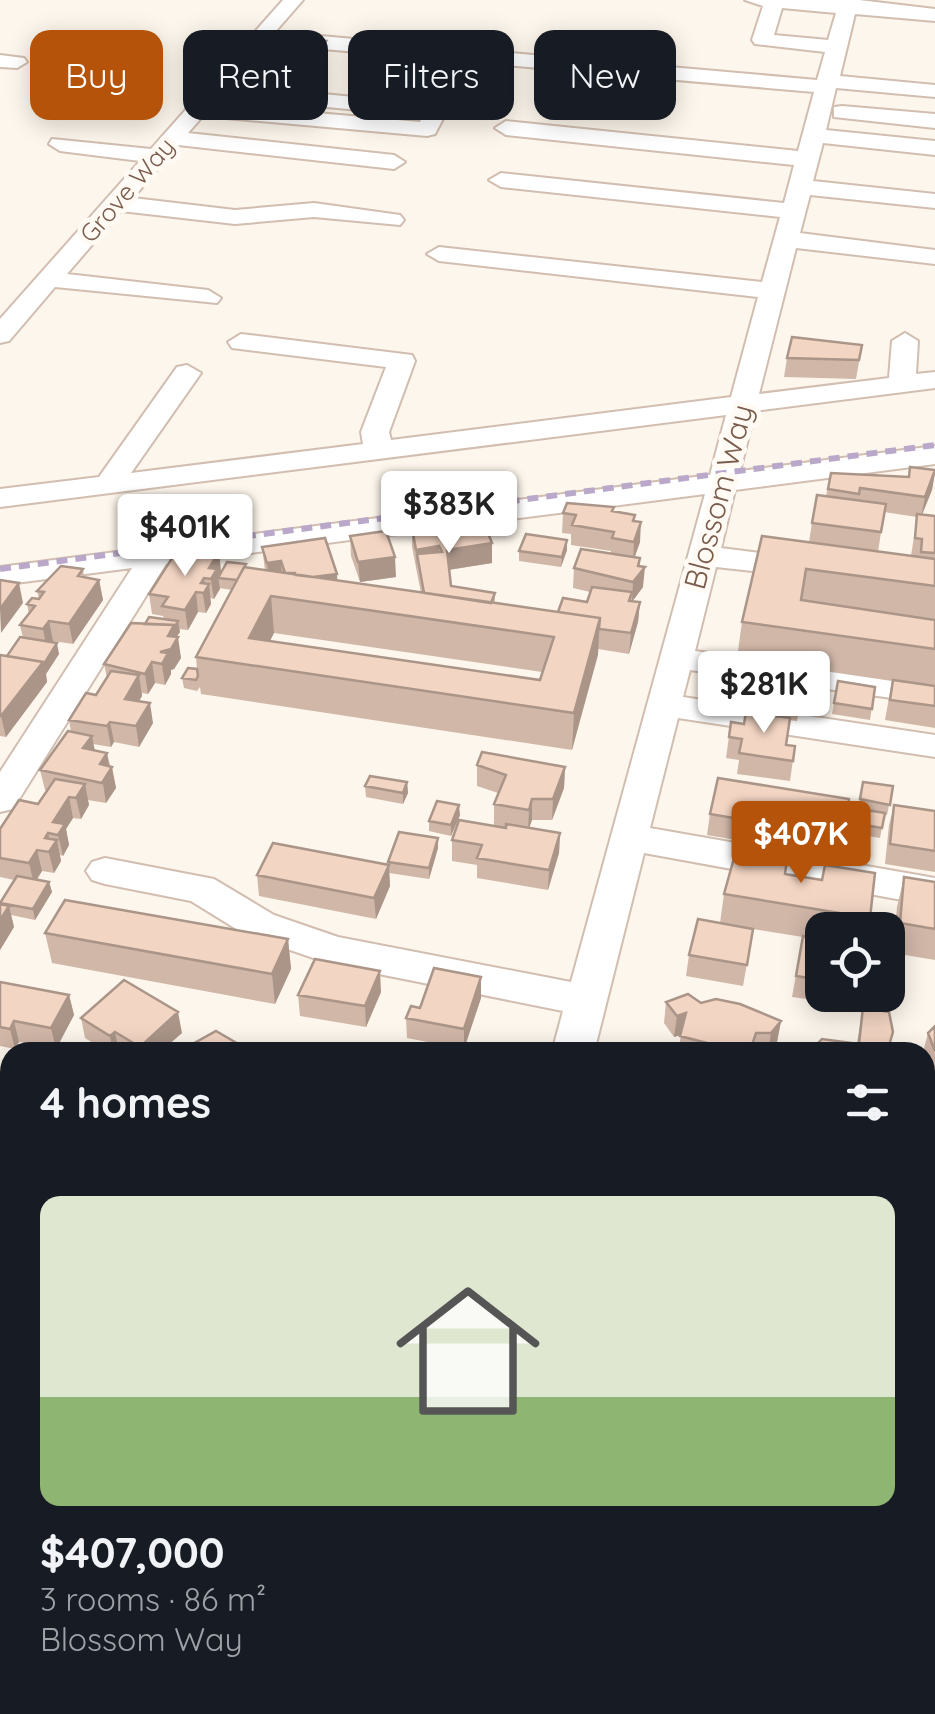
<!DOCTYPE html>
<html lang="en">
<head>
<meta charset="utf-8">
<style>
	:root { --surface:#171b24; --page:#242831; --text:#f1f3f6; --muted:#9ea1a6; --accent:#b45309 }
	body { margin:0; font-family:Quicksand,sans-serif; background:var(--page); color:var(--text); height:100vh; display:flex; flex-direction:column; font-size:38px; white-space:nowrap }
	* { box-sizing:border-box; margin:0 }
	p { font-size:32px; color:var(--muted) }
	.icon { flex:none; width:55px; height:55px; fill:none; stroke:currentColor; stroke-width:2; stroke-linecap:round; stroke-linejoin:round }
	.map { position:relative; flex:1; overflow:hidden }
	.sheet { position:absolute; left:0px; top:1042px; width:935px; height:672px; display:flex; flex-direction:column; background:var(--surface); border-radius:30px 30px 0 0; box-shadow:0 5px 25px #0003 }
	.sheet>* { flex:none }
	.top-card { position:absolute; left:30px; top:30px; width:875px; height:90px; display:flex; gap:20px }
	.buttons { position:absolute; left:805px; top:912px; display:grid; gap:20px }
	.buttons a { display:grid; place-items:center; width:100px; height:100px; border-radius:20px; background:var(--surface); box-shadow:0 5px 25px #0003; font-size:50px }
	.price { position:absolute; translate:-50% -85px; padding:0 22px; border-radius:10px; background:#fff; color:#222; font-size:32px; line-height:65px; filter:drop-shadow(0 2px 5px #0008) }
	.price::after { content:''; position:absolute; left:50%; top:60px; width:30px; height:22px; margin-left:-15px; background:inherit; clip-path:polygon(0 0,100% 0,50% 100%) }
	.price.current { background:var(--accent); color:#fff }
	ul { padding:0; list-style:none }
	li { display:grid; align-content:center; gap:20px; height:530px; padding:0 40px }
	li span { display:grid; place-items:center; height:310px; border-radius:20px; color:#555 }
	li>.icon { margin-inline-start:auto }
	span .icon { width:180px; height:180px; fill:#fffc; stroke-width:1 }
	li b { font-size:42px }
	h2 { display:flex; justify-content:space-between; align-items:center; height:120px; padding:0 40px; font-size:42px }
	.chip { padding:0 35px; border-radius:20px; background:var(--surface); box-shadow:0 5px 25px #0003; font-size:35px; line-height:90px }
	.chip.current { background:var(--accent); color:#fff }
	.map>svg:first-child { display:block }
</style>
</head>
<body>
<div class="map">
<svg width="935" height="1714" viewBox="0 0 935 1714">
	<rect width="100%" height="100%" fill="#fdf6ec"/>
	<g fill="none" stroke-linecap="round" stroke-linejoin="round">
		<g stroke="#d1beb0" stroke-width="4">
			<path id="minor" d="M283,0H303L275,32L817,80L825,52L755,44L752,40L763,6L745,0H859L935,9V21L855,14L840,76L935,85V97L836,88L826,130L935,141V155L823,143L813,181L935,194V208L810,195L800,233L935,250V264L796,248L759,394L889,378L892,341L905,333L918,341L916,374L935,372V388L755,411L740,471L935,446V464L735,490L721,548L807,559L823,568L807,577L716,567L695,651L935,682V704L690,670L683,697L935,735V757L678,718L650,828L935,878V906L644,853L594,1052H552L563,1011L334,965L246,935L191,901L105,884L92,880L86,871L92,862L105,858L214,879L274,915L338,937L571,982L705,494L166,564L13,809L0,812V772L132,568L0,585V567L710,475L726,415L0,507V489L99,477L177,367L187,365L201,373L131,473L363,444L361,432L386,367L232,348L228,342L241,334L412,355L415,361L389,432L391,440L731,397L758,297L439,261L427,254L439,247L762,282L780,217L501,187L489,180L501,173L784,203L794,165L506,135L495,128L506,121L798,151L814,92L266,44L230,85L436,105L447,111L435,134L427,136L203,116L188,133L394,155L405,162L394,169L178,145L133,198L235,210L314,203L400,215L404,220L400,225L314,217L235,224L121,211L67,274L208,290L221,298L217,303L55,287L9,341L0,343V319L140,161L60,151L49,144L52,139L151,149ZM782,8L836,13L828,40L774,35ZM220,97L423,116L420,122L214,104Z
				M0,55L24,58L27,62L17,68L0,67Z
				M842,106L935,114V128L834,117V107Z
				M0,1115L10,1118V1152L0,1149Z
				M925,1222L935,1225V1263L925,1260Z
				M10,1334V1376L0,1377V1335Z
				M0,1657L10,1659V1705H30L11,1714L0,1713Z
				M54,1705H142L146,1714H58Z
				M376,1705H432L430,1714H374Z
				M727,1705H814L818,1714H731Z"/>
		</g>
		<use href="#minor" fill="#fff" fill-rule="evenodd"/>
		<path stroke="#b9a8c9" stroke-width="6" stroke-dasharray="11 8" stroke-linecap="butt" d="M0,569L935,445"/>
	</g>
	<path fill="#d1b7a8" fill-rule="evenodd" d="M326,41V57L314,73L306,72L296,77L269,75L268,67L278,60L277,48Z
		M424,59V68L419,75L378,71V62Z
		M862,345L856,379L784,377L787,358Z
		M935,470L932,490L922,515L935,516V728L885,720L892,681L797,667L794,689L802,690L797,721L789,720L786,745L795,746L790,781L737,774L739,760L726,758L731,722L744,724L764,714L765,706L742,703L745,683L755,661L737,658L742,622L809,542L812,523L826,496L831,473L909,477ZM884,512L917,517L911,556L878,552Z
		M614,512L635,521L640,542L634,558L640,566L643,587L632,601L640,602L638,622L629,654L598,649L572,750L201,694L200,687L197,691L184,688L182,678L197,669L196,657L232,590L219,588L214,599L210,598L211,604L206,613L198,612L188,630L179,629L180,632L176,637L181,658L174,669L171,670V674L165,685L155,683L148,694L142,693V696L139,701L153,723L139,747L114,742L111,747L93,744L95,751L107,753L116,788L106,803L88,800L89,805L81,819L73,818L66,829L69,845L63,856L60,855L61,861L54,873L42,871L37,879L49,882L52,892L35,920L11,915L14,927L0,950V903L14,880L0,877V829L38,804L47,791L45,790L40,770L71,732L69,720L96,695L107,678L104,664L145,624L164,619L163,616L152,614L149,594L193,558L219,552L221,572L246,568L265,570L262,547L337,574V581L421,593L412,547V528L492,563L449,570L451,586L495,593V603L558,612L587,602L590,592L573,588L574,568L611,554V551L571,545V534L562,533L563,513ZM274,633L542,672L540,680L270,641Z
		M350,536L396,577L360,582L351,556Z
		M567,550L561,567L519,561V551Z
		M83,569L84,577L99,580L103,600L73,644L53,641L52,643L59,654L46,674L47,682L6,737L0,736V655L7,656L23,638L20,625L29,614L27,604L39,599L37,591Z
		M838,681L875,687L870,720L832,714Z
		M477,765L565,767L564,788L552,820H532L529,828L560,833L559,853L548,890L477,878V865L452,861V840L506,828L494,825V804L498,793L477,786Z
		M718,778L843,838L839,858L791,850L793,839L762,834L760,844L707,835L710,814Z
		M407,782L408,793L403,804L366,797L365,786Z
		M863,782L893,786L887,815H884L880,838L856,834L860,810H858Z
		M894,805L935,811V872L885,864L889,825Z
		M460,815L451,836L429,831V821Z
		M438,838V848L429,879L389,873L390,886L376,919L259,896L257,875L389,865L388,862Z
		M785,874L870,918L867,930H822V995H838L836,1003L792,997L803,937L753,929L743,986L686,976L689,955L720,923L724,894Z
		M904,877L935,882V960L893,953L897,907Z
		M45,933L288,939L291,969L275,1004L52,963Z
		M481,977V998L464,1049L407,1038L406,1018L420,1008Z
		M0,982L69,995L74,1015L56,1049L19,1042L15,1049L0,1046Z
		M381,992L366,1027L300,1016L298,995Z
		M666,1002L701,1003L781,1021L777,1042L768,1052H678L681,1035L674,1037L664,1023Z
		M863,1007L888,1052L857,1043Z
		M81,1018L182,1033L160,1052H107L85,1038Z
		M935,1026V1076L930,1075L925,1061V1052H923L928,1033Z
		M10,1207V1289L0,1290V1208Z
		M925,1582L935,1584V1680L925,1678Z
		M169,1705H260L257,1714H202Z"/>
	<path fill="#aa9588" d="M326,41V57L314,73L313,56Z
		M424,59V68L419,75V66Z
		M306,64V72L296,77V69Z
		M935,473L932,490L921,517L925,497Z
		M641,522L640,542L633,562L634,542Z
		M567,540V550L561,567L562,557Z
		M492,543V563L447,570V550Z
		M439,546V565L417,554V570L416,550Z
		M219,552L221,572L218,576L220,589L214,599L209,568Z
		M395,557L396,577L360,582L358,562Z
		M640,558L639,574L645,567L643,587L632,602L633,582Z
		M281,561L282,581L269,583L267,563Z
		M337,574L338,594L297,580Z
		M204,578L205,590L209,584L211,604L206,613L201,583Z
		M99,580L103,600L73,644L69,624Z
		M19,583L23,603L1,633L0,609Z
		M196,592L198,612L188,630L185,610Z
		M271,596L274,633L257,666L249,638Z
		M640,602L638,622L629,654L631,633Z
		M600,618L598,655L572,750L574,713Z
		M49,621L53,641L47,650L43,629Z
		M178,621L180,632L175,639L178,637L181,658L174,669L171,670V674L165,685L160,652L174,625Z
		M57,643L59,654L46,674L47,682L6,737L1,716Z
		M152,662L155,683L148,694L145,674Z
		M139,675L142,696L128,719L125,699Z
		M150,703L153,723L139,747L136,726Z
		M110,722L114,742L111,747L107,726Z
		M92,736L96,757L83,748Z
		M107,753L110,771L112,767L116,788L106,803L100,764Z
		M565,767L564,788L552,820L553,799Z
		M407,782L408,793L403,804V793Z
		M85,784L89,805L81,819L76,798Z
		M69,797L73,818L66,829L69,845L63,856L58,835L53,822Z
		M532,799V820L528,831L529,810Z
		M459,805L460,815L451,836V825Z
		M48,833L52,848L57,840L61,861L54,873L45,838Z
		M560,833L559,853L548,890L549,870Z
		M438,838V848L429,879V868Z
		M37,850L42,871L34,884L29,863Z
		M389,865L390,886L376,919L374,898Z
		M49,882L52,892L35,920L33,909Z
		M9,906L14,927L0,950V920Z
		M288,939L291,969L275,1004L272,974Z
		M380,971L381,992L366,1027L365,1006Z
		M481,977V998L464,1049V1029Z
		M69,995L74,1015L56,1049L51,1028Z
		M178,1012L182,1033L160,1052H141L140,1047Z
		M686,1013L684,1034L674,1037L677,1016Z
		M14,1021L19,1042L15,1049L10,1029Z
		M781,1021L777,1042L768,1052L771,1033Z
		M115,1032L119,1052H113L110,1036Z
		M10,1515V1563L0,1585V1536Z
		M247,1705H260L257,1714H249Z"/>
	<path fill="#f3d5c3" stroke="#aa9588" stroke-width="2.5" fill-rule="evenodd" d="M284,39L326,41L313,56L288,54L292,49L277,48Z
		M384,53L417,57L424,59L419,66L378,62Z
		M275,59L306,64L296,69L268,67Z
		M792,337L862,345L859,360L787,358Z
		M910,467L935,470L925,497L860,488L859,494L828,489L831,473L909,477Z
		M817,495L886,504L881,532L812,523Z
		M567,503L614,507L612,511L635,515L633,521L641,522L634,542L612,538L614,532L572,525L576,515L563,513Z
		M917,514L935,516V553L921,552L922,539L915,538Z
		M482,518L492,543L447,550L451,586L495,593L491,603L424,593L417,554L442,552L439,546L416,550L412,528Z
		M386,531L395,557L358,562L350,536Z
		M526,534L567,540L562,557L519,551Z
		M762,536L935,559V586L806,569L801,600L935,620V649L742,622Z
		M325,538L337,574L313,577L295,575V573H285L281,561L267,563L262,547Z
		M199,549L219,552L209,568L217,569L211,579L204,578L201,583L209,584L204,593L196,592L185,610L162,606L168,597L149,594L174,555L193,558Z
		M581,549L640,558L638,566L645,567L633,582L574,568Z
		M227,562L246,564L237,580L218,578Z
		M61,566L83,569L78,576L99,580L69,624L49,621L43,629L20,625L35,606L27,604L32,598L39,599L44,592L37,591Z
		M244,567L600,618L574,713L196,657ZM271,596L554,637L540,680L249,638Z
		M0,580L19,583L0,609Z
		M592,587L632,592L629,601L640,602L631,633L599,629L600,618L558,612L563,598L587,602Z
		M149,617L178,621L174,628V625L145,624Z
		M131,623L174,625L168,636L178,637L171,649L160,652L168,653L162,664L152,662L145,674L104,664Z
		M20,637L57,643L44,664L43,662L7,656Z
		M0,655L43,662L1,716H0Z
		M756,656L798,662L794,689L802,690L800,700L766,696L768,686L745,683L748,665H754Z
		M188,668L197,669L198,676L196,680L182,678Z
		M111,671L139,675L125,699L150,703L136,726L110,722L107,726L69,720L86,693L96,695Z
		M893,680L935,686V706L890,700Z
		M838,681L875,687L872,709L834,703Z
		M746,712L790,718L786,745L795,746L793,761L739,753L742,739L729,737L731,722L744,724Z
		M68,731L92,736L83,748L107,753L100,764L112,767L102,783L40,770Z
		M482,752L565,767L553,799H532L529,810L494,804L506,775L477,765Z
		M370,776L407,782L403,793L365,786Z
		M718,778L849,799L843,838L794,829L796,818L765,813L763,823L710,814Z
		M55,779L85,784L76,798L69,797L53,822L65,824L58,835L48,833L45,838L57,840L49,852L37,850L29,863L0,858V829L19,800L38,804Z
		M863,782L893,786L890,805L860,799Z
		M437,801L459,805L451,825L429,821Z
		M894,805L935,811V851L890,844Z
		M860,809L885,813L882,828L858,824Z
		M459,820L506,828V824L560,833L549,870L477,858L482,845L452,840Z
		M399,832L438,838L429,868L388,862Z
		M273,843L389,865L374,898L257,875Z
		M736,851L787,860L785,874L822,880L825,865L875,873L870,918L724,894Z
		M17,876L49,882L33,909L0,903Z
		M904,877L935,882V929L900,923Z
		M65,900L288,939L272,974L45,933Z
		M0,904L9,906L0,920Z
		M698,919L753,929L747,965L689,955Z
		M803,936L822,940V980L796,976Z
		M315,959L380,971L365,1006L298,995Z
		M434,968L481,977L464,1029L406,1018L411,1006L420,1008Z
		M124,980L178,1012L140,1047L115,1032L110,1036L81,1018Z
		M0,982L69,995L51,1028L14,1021L10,1029L0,1027Z
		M688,994L701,1003L716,999L740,1004L781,1021L771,1033H756L751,1048L730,1049L680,1036L686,1013L677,1016L666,1002Z
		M863,1007L889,1012L893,1032L887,1052H812V1049L822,1039L859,1044Z
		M935,1026V1051L928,1033Z
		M216,1031L247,1049L246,1052H200L191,1045Z
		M10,1207V1268L0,1269V1208Z
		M0,1432L10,1434V1515L0,1536Z
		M925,1582L935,1584V1645L925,1643Z
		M16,1705H30L64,1714H12Z
		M516,1705H617L648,1713L649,1705H721L747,1712V1714H514Z"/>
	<g text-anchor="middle" stroke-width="10" stroke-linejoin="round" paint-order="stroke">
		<g font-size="25" fill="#7a5c4d" stroke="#fffaf3">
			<text transform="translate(127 190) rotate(-49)" y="9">Grove Way</text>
		</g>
		<g font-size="30" fill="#7a5c4d" stroke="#fffaf3">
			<text transform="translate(719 497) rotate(-75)" y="10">Blossom Way</text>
		</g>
	</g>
</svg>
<div class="buttons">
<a><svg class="icon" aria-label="locate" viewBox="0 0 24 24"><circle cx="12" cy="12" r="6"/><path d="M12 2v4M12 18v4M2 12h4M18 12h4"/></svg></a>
</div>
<b class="price" style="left:449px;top:556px">$383K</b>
<b class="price" style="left:185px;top:579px">$401K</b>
<b class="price" style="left:764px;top:736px">$281K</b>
<b class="price current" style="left:801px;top:886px">$407K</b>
<div class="top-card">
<a class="chip current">Buy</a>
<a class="chip">Rent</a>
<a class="chip">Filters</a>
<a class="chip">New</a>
</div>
<section class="sheet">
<h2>4 homes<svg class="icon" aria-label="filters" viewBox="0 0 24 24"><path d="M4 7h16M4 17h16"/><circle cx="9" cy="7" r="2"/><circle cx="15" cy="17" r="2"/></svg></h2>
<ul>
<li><span style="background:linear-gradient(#dfe7d0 65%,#8fb573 0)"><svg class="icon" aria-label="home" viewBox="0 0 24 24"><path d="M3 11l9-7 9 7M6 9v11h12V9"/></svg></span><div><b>$407,000</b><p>3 rooms · 86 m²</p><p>Blossom Way</p></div></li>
</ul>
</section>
</div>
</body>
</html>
